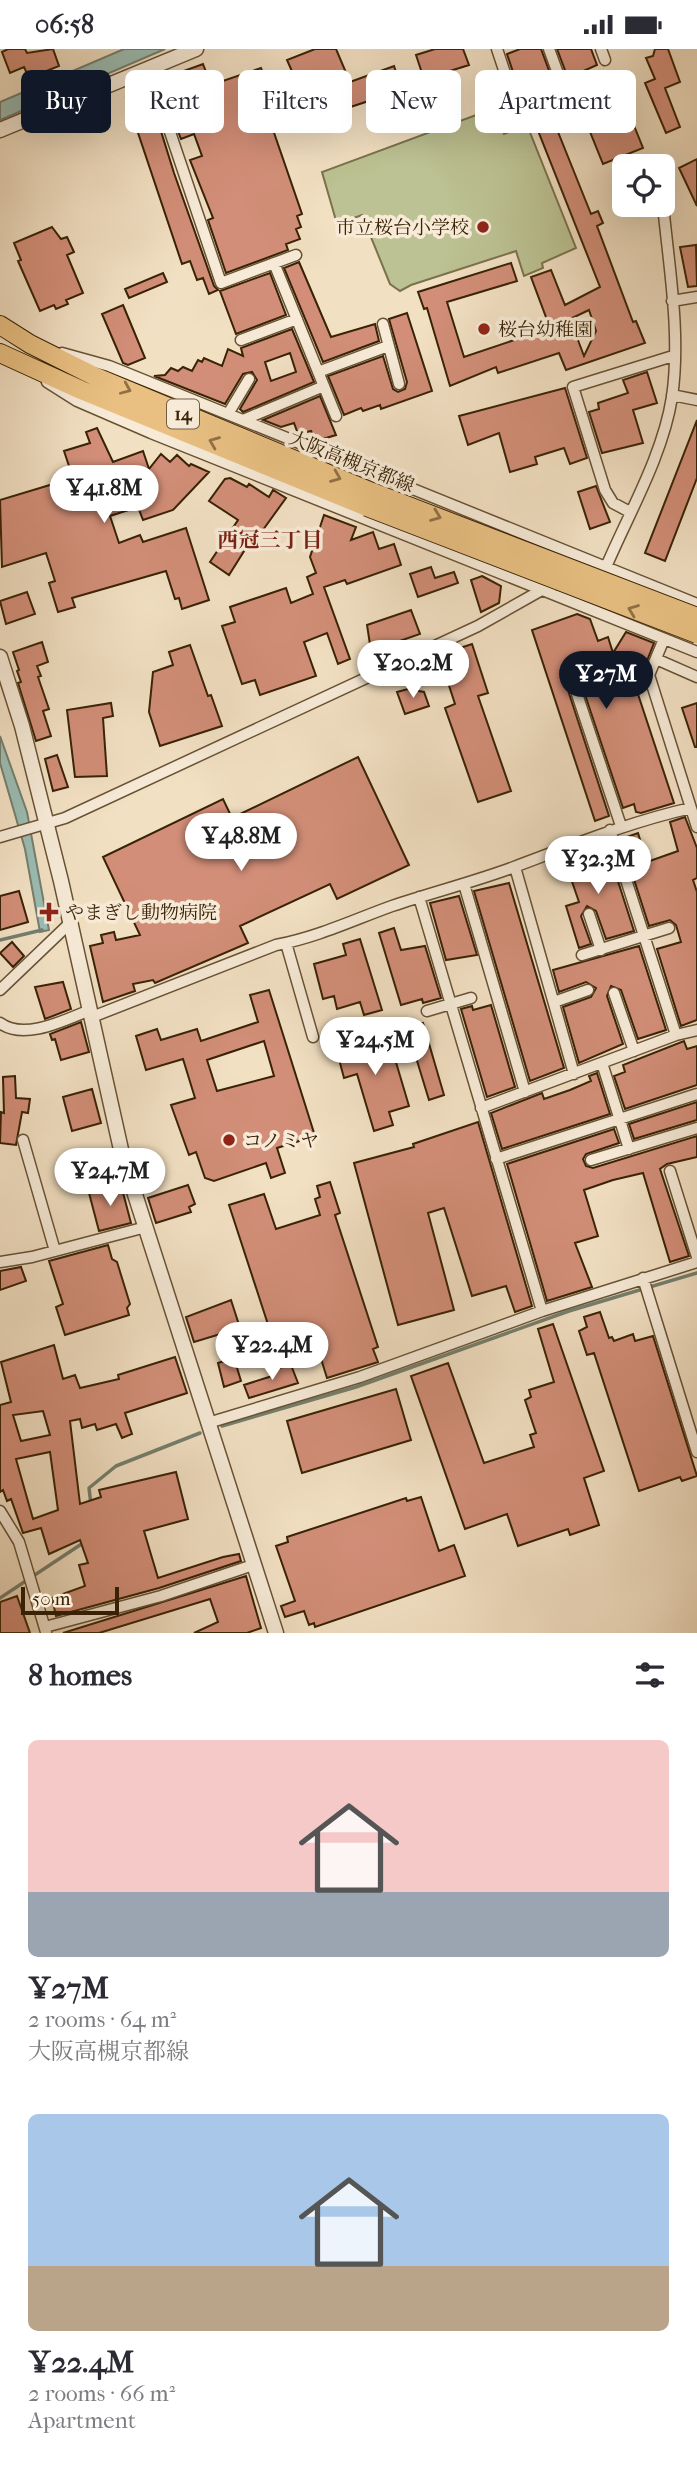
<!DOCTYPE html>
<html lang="en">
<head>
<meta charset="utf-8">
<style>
	:root { --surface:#fff; --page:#f7f7f7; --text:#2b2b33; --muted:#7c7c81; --accent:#111827 }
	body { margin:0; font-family:"IM FELL French Canon","Noto Serif JP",serif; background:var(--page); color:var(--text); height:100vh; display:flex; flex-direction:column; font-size:26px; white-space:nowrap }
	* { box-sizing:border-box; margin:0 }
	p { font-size:23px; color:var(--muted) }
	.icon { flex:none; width:38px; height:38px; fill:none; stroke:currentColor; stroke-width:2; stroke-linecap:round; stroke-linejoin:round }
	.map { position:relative; height:1584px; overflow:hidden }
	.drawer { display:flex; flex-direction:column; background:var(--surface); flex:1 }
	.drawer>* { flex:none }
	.banner { position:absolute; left:21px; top:21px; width:656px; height:63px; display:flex; gap:14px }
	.fabs { position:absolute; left:612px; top:105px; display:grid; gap:14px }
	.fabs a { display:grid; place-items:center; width:63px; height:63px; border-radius:10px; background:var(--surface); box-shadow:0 7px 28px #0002; font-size:35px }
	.scale { position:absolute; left:21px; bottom:18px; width:98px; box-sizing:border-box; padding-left:7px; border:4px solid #392205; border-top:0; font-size:19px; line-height:24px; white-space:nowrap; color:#392205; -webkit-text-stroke:5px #f7ebd8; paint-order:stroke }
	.price { position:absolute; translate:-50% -60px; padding:0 16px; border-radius:24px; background:#fff; color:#222; font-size:23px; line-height:46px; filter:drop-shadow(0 2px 4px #0008) }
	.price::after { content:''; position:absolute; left:50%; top:42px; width:21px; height:16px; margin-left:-10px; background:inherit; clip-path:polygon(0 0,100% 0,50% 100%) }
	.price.active { background:var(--accent); color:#fff }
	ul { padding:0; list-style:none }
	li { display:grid; align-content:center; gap:14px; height:371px; padding:0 28px }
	li span { display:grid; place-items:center; height:217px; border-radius:10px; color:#555 }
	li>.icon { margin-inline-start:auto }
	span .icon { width:126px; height:126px; fill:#fffc; stroke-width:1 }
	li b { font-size:30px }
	h2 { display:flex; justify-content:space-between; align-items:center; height:84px; padding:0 28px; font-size:30px }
	.chip { padding:0 24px; border-radius:10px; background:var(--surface); box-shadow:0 7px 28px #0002; font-size:24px; line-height:63px }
	.chip.active { background:var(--accent); color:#fff }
	.status { display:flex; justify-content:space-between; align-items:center; height:49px; padding:0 35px; background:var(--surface); direction:ltr }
	.status svg { height:19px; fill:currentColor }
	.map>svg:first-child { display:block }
</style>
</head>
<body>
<div class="status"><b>06:58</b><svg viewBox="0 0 49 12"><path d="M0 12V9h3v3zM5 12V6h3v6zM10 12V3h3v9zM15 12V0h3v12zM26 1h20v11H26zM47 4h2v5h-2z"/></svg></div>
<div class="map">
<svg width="697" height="1584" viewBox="0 0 697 1584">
	<rect width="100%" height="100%" fill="#f2e0c3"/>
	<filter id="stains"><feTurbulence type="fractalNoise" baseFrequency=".00286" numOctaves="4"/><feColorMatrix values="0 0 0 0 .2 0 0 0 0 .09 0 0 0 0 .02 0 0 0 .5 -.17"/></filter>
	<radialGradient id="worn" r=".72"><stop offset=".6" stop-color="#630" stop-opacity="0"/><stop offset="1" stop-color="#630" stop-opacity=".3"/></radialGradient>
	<path fill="#bcc293" stroke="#7a724c" stroke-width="2" d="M495,59L504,85L527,76L576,199L542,214L543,219L524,227L516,202L411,236L400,242L390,235L362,166L337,175L322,123Z"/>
	<path fill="#9bbdb4" stroke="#747f6e" stroke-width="2" d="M124,0H165L0,71V53Z
		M0,687L27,763L49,881L40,883L25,800L0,714Z"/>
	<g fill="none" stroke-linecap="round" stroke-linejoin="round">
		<path stroke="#747f6e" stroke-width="3.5" d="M0,891L42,881
			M222,1377L356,1338L569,1262L697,1224
			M91,1456L89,1439L116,1417L200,1384
			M0,1549L83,1494"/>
	</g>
	<path fill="#d28e78" stroke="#392205" stroke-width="2" fill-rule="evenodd" d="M8,0H25L27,4L53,0L59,17L29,29L24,18L10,24L2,3Z
		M315,0H336L350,33L394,17L402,41L305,73L289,31L295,29L287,11Z
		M435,0H463L469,16L424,30L416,6Z
		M520,0H541L554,35L522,50L507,5Z
		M557,0H591L597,16L568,29Z
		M655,0H668L680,33L665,39L680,78L666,84L645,34L655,30L646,9L653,7Z
		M203,15L211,36L261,19L278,69L270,72L302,165L297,167L301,178L296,180L300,190L286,195L288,201L226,224L208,171L213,169L190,111L202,107L194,85L181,90L174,72L163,71L160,79L174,124L214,237L218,241L209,245L203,229L197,231L190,212L182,215L126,48L136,44L141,58L167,49L159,26L169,22L170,27Z
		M616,32L643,99L603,115L576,48Z
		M552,68L591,165L598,162L603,174L597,177L633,273L636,272L645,294L566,321L559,304L498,324L496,318L450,337L427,259L424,260L418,243L511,214L517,232L447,253L464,308L550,279L531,228L551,221L565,256L600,238L535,74ZM589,261L596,282L584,307L570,270Z
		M697,110V157L679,119Z
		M52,178L61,190L67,188L74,203L67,206L83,244L66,251L68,255L56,260L54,256L40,262L18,212L21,211L14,194Z
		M696,196L697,237L688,238L680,198Z
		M299,213L331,288L375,275L379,292L323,313L284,219Z
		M163,224L167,233L129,249L125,240Z
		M270,224L286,266L236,285L220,242Z
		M123,256L145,309L128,316L123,314L102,265Z
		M407,264L432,342L381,360L380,356L363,362L361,359L344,366L328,327L383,307L393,340L398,343L405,340L407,333L389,270Z
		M292,280L314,333L243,363L240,360L257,331L252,323L243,325L225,355L154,327L165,326L171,319L178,322L183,318L192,322L198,311L202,313L204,309L222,317L228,300L243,307L241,299ZM290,304L296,323L271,332L265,313Z
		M647,323L657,354L633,361L643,394L602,404L589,363L599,360L598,354L628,344L623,331Z
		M565,339L587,409L570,415L564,399L535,408L537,415L510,423L499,384L468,396L459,367Z
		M320,347L336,386L316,392L311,382L298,385L294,374L281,378L263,371Z
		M697,371V429L665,512L645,504Z
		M97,379L113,413L143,402L149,420L161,405L170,413L177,406L189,417L191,415L209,423L173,461L143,471L138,458L110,467L119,494L140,486L143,493L186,479L209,551L182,560L179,549L175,550L166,522L72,549L75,558L58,563L49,534L55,532L46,504L2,518L0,451L73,429L64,402L90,394L86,383Z
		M230,429L247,438L249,435L269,448L273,441L286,449L260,485L256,483L229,526L210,513L238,471L209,452L225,430Z
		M596,437L610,473L590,480L578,443Z
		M324,466L356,478L351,491L373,483L379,500L394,495L401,516L347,535L345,531L324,538L350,610L338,615L327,584L304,593L316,627L260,646L255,631L242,635L222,577L235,573L230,558L286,539L291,554L313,545L307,528L316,524L310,508Z
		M431,518L435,529L454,523L458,534L418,548L410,525Z
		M482,527L501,537L499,554L481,563L471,531Z
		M27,543L35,565L6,575L0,552Z
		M411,561L420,585L371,602L367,576Z
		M577,565L590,570L598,592L608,588L613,604L626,583L654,594L641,627L630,621L674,754L641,764L636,763L634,755L623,759L579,628L570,622L566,625L565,632L609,767L595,772L532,581Z
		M42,593L48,613L37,617L41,627L38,628L49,660L43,662L51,687L36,692L18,634L21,633L17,622L19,621L13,603Z
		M472,595L488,644L478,647L511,742L478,753L445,659L455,655L439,606Z
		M190,596L208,647L211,646L222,677L160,697L149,663L153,623L173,616L169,603Z
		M408,640L424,643L429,657L405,665L397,643Z
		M111,654L113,667L103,669L107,727L75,728L67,661Z
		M697,654V698H695L682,659Z
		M57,706L68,738L53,742L45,710Z
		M358,708L409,816L337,850L330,835L240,877L248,894L155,934L153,931L133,935L135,942L103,953L90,897L103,894L101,886L114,883L116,891L140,886L103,808L223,750L232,769Z
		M685,768L697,799V829L693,831L697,843V971L681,977L657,900L681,893L676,876L670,871L649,877L621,790L638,784L647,813L678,802L670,773Z
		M606,795L634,882L606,890L596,862L587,857L581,867L591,895L579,899L566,857L579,853L566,815L594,805L592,800Z
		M509,834L564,1019L530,1032L474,842Z
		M19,842L28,873L0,881V847Z
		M459,847L477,906L446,911L430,854Z
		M394,879L401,901L425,897L441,949L423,954L422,950L401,956L379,884Z
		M360,890L382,961L364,966L360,953L337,960L334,947L323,950L314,915L346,906L343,895Z
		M12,893L24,907L13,918L0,904Z
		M639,897L666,981L638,990L621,941L611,937L607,947L623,995L579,1014L563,958L591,948L596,939L586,933L559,943L553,921Z
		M63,933L71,960L45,970L35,938Z
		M269,941L315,1087L277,1099L285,1124L271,1129L266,1114L214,1132L205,1129L196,1103L189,1106L171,1056L195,1049L183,1010L146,1021L136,987L157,980L161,991L197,980L201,992L258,973L250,946ZM264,992L274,1027L217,1042L207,1011Z
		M491,956L515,1038L487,1048L461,960L472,957L473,961Z
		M81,973L89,1003L61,1011L55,990L52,991L50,985Z
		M423,974L444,1046L429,1051L407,979Z
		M387,983L409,1057L389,1063L393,1076L374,1082L357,1025L344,1029L336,999Z
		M684,992L687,1000L697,997V1036L625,1060L614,1027L625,1023L623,1016Z
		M597,1024L610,1065L502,1100L491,1064L542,1044L544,1050L570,1041L591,1032L589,1027Z
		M15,1027L16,1049L30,1050L28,1064L22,1063L16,1096L0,1094L1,1063L4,1064L3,1028Z
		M92,1040L101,1074L72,1082L63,1048Z
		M697,1053V1071L634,1090L629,1075Z
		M478,1073L532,1257L515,1263L506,1237L472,1247L444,1159L428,1164L454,1261L398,1276L354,1114L414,1098L413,1095Z
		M614,1080L619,1094L586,1105L583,1110L586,1117L593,1119L697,1087V1108L667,1115L660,1120L689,1207L670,1213L643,1124L613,1131L584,1141L598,1187L575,1194L592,1238L547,1252L507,1115Z
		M330,1133L340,1164L335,1166L378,1298L373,1300L378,1313L327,1329L314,1287L276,1300L229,1156L264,1145L276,1180L320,1166L315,1150L320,1148L317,1137Z
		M121,1136L131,1174L99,1182L89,1144Z
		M188,1136L195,1155L189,1158L191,1163L156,1174L148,1149Z
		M108,1196L112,1210L117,1213L130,1255L127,1259L129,1266L65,1286L56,1258L63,1255L49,1212Z
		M21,1218L26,1232L0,1241V1222Z
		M231,1251L241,1282L228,1286L227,1283L194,1293L186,1268Z
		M600,1263L609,1289L612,1288L614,1292L633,1285L635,1292L653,1287L697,1427L682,1432L680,1428L639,1442L594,1304L587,1306L579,1282L587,1278L584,1268Z
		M553,1275L604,1422L584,1429L599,1476L570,1486L568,1480L518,1497L507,1465L465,1480L411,1327L448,1314L484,1414L534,1398L530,1386L536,1384L525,1351L531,1348L529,1341L554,1333L538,1280Z
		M54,1296L63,1330L75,1326L80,1339L119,1330L118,1326L175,1308L187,1344L125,1364L132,1385L122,1389L116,1375L97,1381L95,1375L82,1379L80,1370L70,1372L80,1455L101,1448L99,1441L176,1423L188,1470L144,1482L158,1529L223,1508L239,1505L241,1512L159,1539L56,1567L52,1549L85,1537L79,1516L88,1514L80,1491L49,1505L41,1479L23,1484L11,1450L7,1452L3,1441L0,1443V1356L11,1353L1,1313ZM43,1362L50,1386L21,1392L13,1366ZM50,1403L58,1461L33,1470L16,1410Z
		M234,1309L241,1332L224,1338L218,1314Z
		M291,1316L298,1334L249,1349L244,1336L272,1327L270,1321Z
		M396,1340L411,1391L302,1424L287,1372Z
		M421,1448L439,1502L454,1496L465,1527L315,1578L314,1574L309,1576L304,1562L285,1568L281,1557L295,1552L276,1497L288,1493L287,1488L406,1449L407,1452Z
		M246,1527L261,1579L247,1584H194L218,1573L210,1550L99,1584H63Z
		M17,1547L30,1584H0V1553Z"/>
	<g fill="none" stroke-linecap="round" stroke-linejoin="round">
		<g stroke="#675234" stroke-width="13">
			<path id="minor" d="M497,0L516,57
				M549,0L560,30
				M601,0L605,11
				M168,77L221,234L296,206
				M274,214L336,367
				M672,252L697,248
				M383,275L399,335
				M241,291L297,270
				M62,304L109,317L697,555
				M318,323L388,297
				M47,333L77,352L151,384L697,603
				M672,346L697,351
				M228,365L249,330
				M243,371L324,337
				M630,463L613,454L605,441L573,338L673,307
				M586,525L606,518C629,464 663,406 672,348C681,286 669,218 663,156
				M664,590L649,626L697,778
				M656,610L697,628
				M572,630L621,777
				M610,781L676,986
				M0,788L65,769L478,577L540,542L565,533
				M515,818L574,1025
				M464,835L525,1043
				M419,848L542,1262
				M589,865L601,901
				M286,894L313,988
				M582,906L669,879
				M0,941L70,874
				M614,944L634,1002
				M554,953L588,941
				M427,962L471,949
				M92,968L276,896C318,888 353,871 392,857C433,843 474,833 514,818C573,796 629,773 691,759
				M0,974C24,992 65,971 90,961
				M602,1014L629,1100
				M481,1059L676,986L697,981
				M23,1091L55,1202
				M496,1110L697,1045
				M591,1111L697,1079
				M670,1122L697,1208
				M0,1213L32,1208L146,1178
				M643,1229L697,1403
				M208,1374L360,1328L542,1262L697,1213
				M0,1462L19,1493L46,1583
				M45,1578L161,1547L253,1516"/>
		</g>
		<g stroke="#675234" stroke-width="17">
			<path id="tertiary" d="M0,81L196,0
				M0,608L22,677L61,832L122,1105L276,1584"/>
		</g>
		<g stroke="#392205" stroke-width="20">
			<path id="primary" d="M0,276L30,295L94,327L372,443
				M0,304L81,341L367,458"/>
		</g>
		<use href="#minor" stroke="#f7ebd8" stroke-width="10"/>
		<use href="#tertiary" stroke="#f7ebd8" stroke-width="14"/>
		<use href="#primary" stroke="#e9c082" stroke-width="18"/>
		<g stroke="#392205" stroke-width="20" stroke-linecap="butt">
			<path id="primary-bridge" d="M372,443L697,568
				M367,458L697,585"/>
		</g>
		<use href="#primary-bridge" stroke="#e9c082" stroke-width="18"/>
	</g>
	<defs><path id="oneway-chevron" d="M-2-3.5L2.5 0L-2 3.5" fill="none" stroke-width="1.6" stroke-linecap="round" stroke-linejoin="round" transform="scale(1.75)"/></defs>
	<g stroke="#917144">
		<use href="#oneway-chevron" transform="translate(126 340) rotate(23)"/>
		<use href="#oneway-chevron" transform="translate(214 393) rotate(-158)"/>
		<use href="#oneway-chevron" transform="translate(336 428) rotate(22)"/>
		<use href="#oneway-chevron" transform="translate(436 467) rotate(21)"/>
		<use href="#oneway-chevron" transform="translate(633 561) rotate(-159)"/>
	</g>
	<g fill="#8f2418" stroke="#f7ebd8" stroke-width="2.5">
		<circle cx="483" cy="178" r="7"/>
		<circle cx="484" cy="280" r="7"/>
		<path d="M45.5 852.5h7v7h7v7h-7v7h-7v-7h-7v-7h7z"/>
		<circle cx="229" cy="1091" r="7"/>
	</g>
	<g text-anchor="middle" stroke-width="7" stroke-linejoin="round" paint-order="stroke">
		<rect fill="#f7ebd8" stroke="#725e44" stroke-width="2" x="167" y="350.5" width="32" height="29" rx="5"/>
		<g font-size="18" font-weight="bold" fill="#392205">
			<text x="183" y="371">14</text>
		</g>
		<g font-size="19" fill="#392205" stroke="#f7ebd8" text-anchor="start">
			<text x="469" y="185" text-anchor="end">市立桜台小学校</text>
			<text x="498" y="287">桜台幼稚園</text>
			<text x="65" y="870">やまぎし動物病院</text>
			<text x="243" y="1098">コノミヤ</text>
		</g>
		<g font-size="19" fill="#392205" stroke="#f7ebd8">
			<text transform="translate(352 412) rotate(22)" y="7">大阪高槻京都線</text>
		</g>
		<g font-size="21" font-weight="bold" fill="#7a1f14" stroke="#f7ebd8">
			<text x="270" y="498">西冠三丁目</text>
		</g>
	</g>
	<rect width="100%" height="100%" filter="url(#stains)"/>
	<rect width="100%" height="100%" fill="url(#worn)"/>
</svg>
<div class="fabs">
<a><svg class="icon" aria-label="locate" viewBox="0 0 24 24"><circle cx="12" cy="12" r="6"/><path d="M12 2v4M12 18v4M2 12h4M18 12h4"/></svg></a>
</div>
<div class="scale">50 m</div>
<b class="price" style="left:104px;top:476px">¥41.8M</b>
<b class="price" style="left:413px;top:651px">¥20.2M</b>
<b class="price active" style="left:606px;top:662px">¥27M</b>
<b class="price" style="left:241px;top:824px">¥48.8M</b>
<b class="price" style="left:598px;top:847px">¥32.3M</b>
<b class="price" style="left:375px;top:1028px">¥24.5M</b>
<b class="price" style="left:110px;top:1159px">¥24.7M</b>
<b class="price" style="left:272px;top:1333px">¥22.4M</b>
<div class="banner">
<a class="chip active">Buy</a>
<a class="chip">Rent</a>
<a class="chip">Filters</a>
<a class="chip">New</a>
<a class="chip">Apartment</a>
</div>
</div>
<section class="drawer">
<h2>8 homes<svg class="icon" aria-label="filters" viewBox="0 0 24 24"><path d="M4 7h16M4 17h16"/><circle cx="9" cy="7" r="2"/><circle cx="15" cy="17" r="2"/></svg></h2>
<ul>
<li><span style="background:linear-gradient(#f6c9c9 70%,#9aa5b1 0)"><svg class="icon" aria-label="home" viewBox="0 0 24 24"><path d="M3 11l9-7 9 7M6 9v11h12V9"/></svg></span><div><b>¥27M</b><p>2 rooms · 64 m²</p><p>大阪高槻京都線</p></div></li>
<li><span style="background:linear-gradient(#a9c7e8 70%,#b9a48a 0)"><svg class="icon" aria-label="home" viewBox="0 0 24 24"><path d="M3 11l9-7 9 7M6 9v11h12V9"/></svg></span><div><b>¥22.4M</b><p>2 rooms · 66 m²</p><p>Apartment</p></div></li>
</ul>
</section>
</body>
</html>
